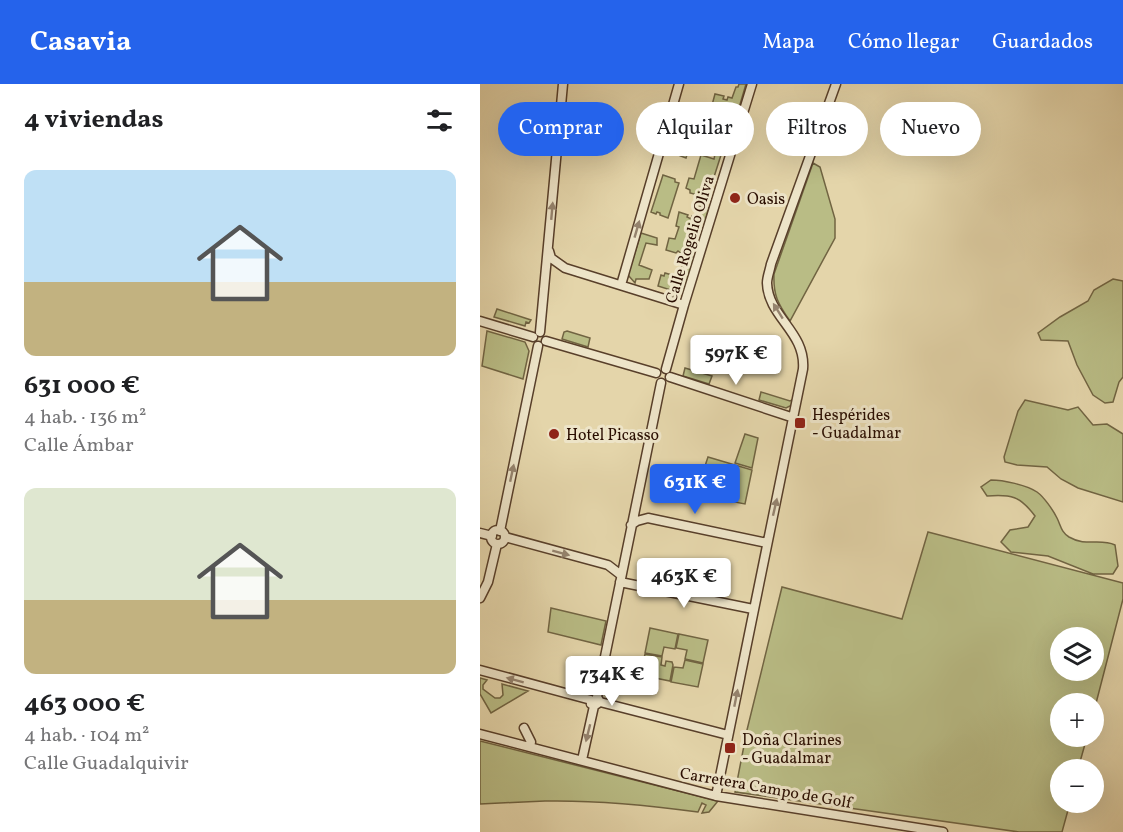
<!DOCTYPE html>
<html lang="es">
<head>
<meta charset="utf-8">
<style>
	:root { --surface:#fff; --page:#f6f6f6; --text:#202124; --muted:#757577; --accent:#2563eb }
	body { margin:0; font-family:Vollkorn,serif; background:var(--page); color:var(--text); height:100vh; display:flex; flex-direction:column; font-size:22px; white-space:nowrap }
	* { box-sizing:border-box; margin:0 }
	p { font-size:20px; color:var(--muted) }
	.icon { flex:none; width:33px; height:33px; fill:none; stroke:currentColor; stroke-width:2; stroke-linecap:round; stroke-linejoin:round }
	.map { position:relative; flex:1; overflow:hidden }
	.side { display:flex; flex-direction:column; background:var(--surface); width:480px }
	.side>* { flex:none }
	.top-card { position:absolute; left:18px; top:18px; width:534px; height:54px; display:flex; gap:12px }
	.controls { position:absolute; left:570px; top:543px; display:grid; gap:12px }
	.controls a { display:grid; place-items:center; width:54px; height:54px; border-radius:50%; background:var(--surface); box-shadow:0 6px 24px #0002; font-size:30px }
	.price { position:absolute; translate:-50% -51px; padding:0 14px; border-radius:6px; background:#fff; color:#222; font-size:20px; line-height:39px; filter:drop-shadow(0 2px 3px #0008) }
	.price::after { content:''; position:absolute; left:50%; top:36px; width:18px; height:14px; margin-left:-9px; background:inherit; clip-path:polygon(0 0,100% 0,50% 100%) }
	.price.active { background:var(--accent); color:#fff }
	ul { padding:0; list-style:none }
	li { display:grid; align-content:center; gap:12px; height:318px; padding:0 24px }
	li span { display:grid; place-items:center; height:186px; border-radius:12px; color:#555 }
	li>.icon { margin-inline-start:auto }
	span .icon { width:108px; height:108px; fill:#fffc; stroke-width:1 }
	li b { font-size:26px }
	h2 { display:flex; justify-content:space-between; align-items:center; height:72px; padding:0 24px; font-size:26px }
	.tag { padding:0 21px; border-radius:27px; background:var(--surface); box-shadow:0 6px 24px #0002; font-size:21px; line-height:54px }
	.tag.active { background:var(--accent); color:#fff }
	header { display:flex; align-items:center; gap:36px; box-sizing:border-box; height:84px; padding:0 30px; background:var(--accent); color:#fff }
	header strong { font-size:28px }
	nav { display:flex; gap:33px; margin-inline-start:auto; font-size:21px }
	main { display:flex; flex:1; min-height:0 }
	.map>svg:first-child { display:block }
</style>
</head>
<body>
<header>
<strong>Casavia</strong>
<nav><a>Mapa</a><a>Cómo llegar</a><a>Guardados</a></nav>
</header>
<main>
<section class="side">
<h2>4 viviendas<svg class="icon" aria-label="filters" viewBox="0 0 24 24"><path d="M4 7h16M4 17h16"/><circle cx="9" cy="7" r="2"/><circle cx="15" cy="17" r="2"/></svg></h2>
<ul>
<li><span style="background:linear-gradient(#bfe0f5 60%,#c2b280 0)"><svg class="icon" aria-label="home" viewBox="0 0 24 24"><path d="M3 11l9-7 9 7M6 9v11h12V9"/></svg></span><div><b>631 000 €</b><p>4 hab. · 136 m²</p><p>Calle Ámbar</p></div></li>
<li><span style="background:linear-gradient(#dfe7d0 60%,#c2b280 0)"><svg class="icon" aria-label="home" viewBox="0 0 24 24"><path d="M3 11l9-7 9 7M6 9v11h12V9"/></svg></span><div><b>463 000 €</b><p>4 hab. · 104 m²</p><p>Calle Guadalquivir</p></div></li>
</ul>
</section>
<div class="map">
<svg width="643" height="748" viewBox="0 0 643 748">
	<rect width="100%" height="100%" fill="#e4d5aa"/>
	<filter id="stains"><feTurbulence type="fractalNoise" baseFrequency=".00333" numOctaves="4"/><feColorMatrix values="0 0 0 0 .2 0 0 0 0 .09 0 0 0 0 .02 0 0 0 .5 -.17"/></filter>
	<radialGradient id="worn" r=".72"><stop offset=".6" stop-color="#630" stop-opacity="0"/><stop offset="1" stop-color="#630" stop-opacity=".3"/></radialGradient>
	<path fill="#b9bc85" stroke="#716442" stroke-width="1.5" fill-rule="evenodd" d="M259,0H266L246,68L237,65L240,52L224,47L228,35L233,36L236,23L232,21L235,10L244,12L243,15L247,16L248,13L252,14L256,3H258Z
		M201,31L205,33V35L208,36L209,34L218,37L206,74L198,71V69L195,68L194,70L189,69Z
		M235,70L241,71L226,118L221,117L222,112L210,109V106L206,104L209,94L214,95L221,71L234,75Z
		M333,79L340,83L355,135V154L310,237C298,220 293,211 294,190Z
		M183,91L195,95V98L199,99L188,134L180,131V129L177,128L176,130L171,128Z
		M219,122L229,124L225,138L220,137L210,172L214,174L204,208L193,211L191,206L178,202L181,191L184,192L185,189L199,193L200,189L202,190L203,186L201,185L205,172L198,167L196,169L186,166L189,154L195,155L199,143L196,142L199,128L208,131L207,133L211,135L212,132L216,133Z
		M161,149L177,154V161L166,159L159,181L172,186L169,195H156L155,199L148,191Z
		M633,195L643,197V293L639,298L633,318L625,319L613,311L597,281L588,257L561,256L558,249L580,233L608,217L614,206Z
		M17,225L51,236L49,239L46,238L45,242L14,233Z
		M7,247L45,258L49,267L43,295L2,282Z
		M87,247L110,254L108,263L82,255L84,248Z
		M205,284L232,292L229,300L203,292Z
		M281,308L310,317L313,315L312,321L306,324L279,316Z
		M545,316L588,326L598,323L613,341L627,340L643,350V418L598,404L581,395L567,383L537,381L525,378L524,373L538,327Z
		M265,350L278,354L272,384L255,379Z
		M228,373L272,386L265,420L196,407L200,386L206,382L223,388ZM230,387L248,392L254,399L252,407L226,405L228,390Z
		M511,396C523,396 547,401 557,408C564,413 573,426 577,434C581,442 581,448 589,453C606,463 620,454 635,461L638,482L633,490H613L568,472L531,468L521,458L530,446L548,443L555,432C540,412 531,410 507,412L501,403Z
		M448,448L643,499V515L614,627V620H580V652L607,653L598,685L580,686V718L590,719L582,748H539L255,708L267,646L302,503L422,535ZM580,554H614V586H580Z
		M71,524L126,537L121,561L68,548Z
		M170,544L198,550L195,565L184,563L182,572L165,569Z
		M199,550L228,556L223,579L205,575L207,566L196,564Z
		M165,570L182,573L181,581L185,582L186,577L192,578L193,581L190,597L160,591Z
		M205,576L223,580L218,603L191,598L194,583L203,584Z
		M0,594L7,596L3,601V605L15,614H20L23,611L22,600L48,607L11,629L0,610Z
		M0,657L238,717L229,728L222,729L226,721L222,719L218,728C167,721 116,716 65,717C43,718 22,719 0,720Z"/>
	<path fill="#99b6b3" stroke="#6c726b" stroke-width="1.5" d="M230,393L245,396L248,394L252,399L251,406L228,403Z"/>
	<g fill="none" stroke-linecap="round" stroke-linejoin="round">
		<g stroke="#583f2a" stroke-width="11">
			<path id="minor" d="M69,167L71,174L85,184L204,221
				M141,201L199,0
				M0,237L53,253
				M60,248L83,0
				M66,257L176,289
				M186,285L204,221L272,0
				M190,293L314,334
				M151,441L157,437L168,434L287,459
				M11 453a7 7 0 1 1 14 0a7 7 0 1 1-14 0Z
				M20,447L58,262
				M0,449L12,452
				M25,453L128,481L141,491
				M140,498L273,525
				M0,514L8,498L17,460
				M0,586L111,616
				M120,618L248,651
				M114,622L120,618L117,613L119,602L181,299
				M44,644L51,658L50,663
				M0,650L236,712L463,748
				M102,676L114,622L111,620
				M236,712L323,285C326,248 288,233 287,199C287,193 290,186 291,180L356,0"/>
		</g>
		<use href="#minor" stroke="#ede4c8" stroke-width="8"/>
	</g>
	<defs><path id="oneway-solid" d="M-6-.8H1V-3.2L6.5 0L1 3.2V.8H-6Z" transform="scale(1.5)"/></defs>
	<g fill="#95836e">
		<use href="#oneway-solid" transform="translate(72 127) rotate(-85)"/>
		<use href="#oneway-solid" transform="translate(157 145) rotate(-74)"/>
		<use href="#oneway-solid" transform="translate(298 227) rotate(-122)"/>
		<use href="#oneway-solid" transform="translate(32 389) rotate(-78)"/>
		<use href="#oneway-solid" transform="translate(295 423) rotate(-77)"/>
		<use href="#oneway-solid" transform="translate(81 469) rotate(15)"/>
		<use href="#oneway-solid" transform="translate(35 596) rotate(-165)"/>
		<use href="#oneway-solid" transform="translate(256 614) rotate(-79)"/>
		<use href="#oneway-solid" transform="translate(108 649) rotate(104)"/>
	</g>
	<g fill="#8f2418" stroke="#ede4c8" stroke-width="2">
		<circle cx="255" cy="114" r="6"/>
		<rect x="314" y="333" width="12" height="12" rx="3"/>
		<circle cx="74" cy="350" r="6"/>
		<rect x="244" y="658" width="12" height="12" rx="3"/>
	</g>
	<g text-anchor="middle" stroke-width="6" stroke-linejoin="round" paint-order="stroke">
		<g font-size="16" fill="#290d00" stroke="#ede4c8" text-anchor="start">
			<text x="267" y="120">Oasis</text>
			<text x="332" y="336">Hespérides<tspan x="332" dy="18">- Guadalmar</tspan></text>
			<text x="86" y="356">Hotel Picasso</text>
			<text x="262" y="661">Doña Clarines<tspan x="262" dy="18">- Guadalmar</tspan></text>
		</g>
		<g font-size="16" fill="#290d00" stroke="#ede4c8">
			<text transform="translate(209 155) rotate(-73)" y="6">Calle Rogelio Oliva</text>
			<text transform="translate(286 703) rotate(10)" y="6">Carretera Campo de Golf</text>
		</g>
	</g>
	<rect width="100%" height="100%" filter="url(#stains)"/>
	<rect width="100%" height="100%" fill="url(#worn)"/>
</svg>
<div class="controls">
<a><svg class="icon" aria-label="layers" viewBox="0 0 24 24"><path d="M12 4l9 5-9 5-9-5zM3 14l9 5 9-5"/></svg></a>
<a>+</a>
<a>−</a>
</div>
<b class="price" style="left:256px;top:302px">597K €</b>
<b class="price active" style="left:215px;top:431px">631K €</b>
<b class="price" style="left:204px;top:525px">463K €</b>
<b class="price" style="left:132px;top:623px">734K €</b>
<div class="top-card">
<a class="tag active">Comprar</a>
<a class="tag">Alquilar</a>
<a class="tag">Filtros</a>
<a class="tag">Nuevo</a>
</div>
</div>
</main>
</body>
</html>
